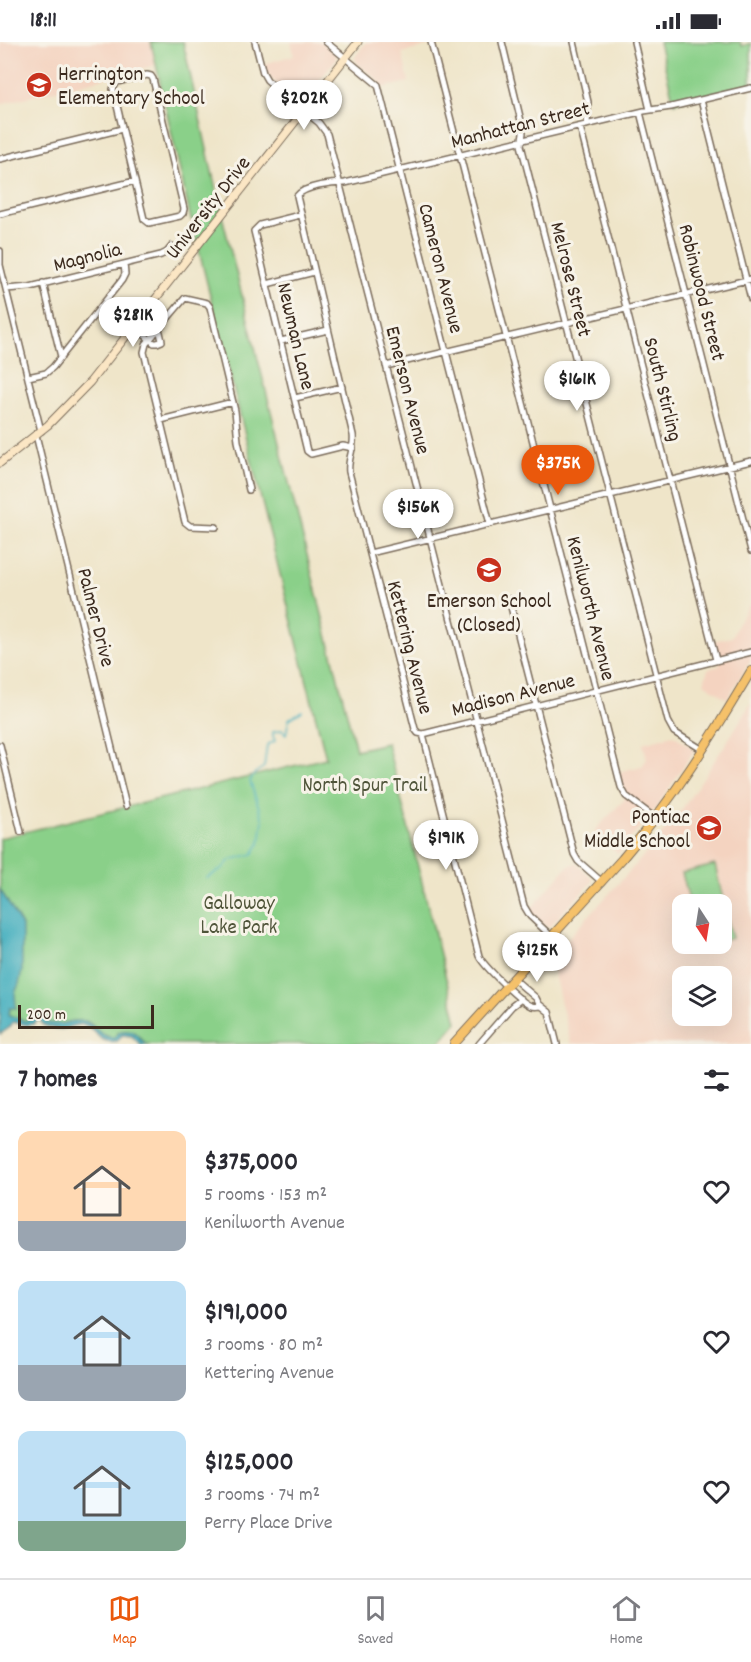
<!DOCTYPE html>
<html lang="en">
<head>
<meta charset="utf-8">
<style>
	:root { --surface:#fff; --page:#f7f7f7; --text:#2b2b33; --muted:#7c7c81; --line:#e1e1e2; --accent:#ea580c }
	body { margin:0; font-family:Dekko,sans-serif; background:var(--page); color:var(--text); height:100vh; display:flex; flex-direction:column; font-size:22px; white-space:nowrap }
	* { box-sizing:border-box; margin:0 }
	p { font-size:20px; color:var(--muted) }
	.icon { flex:none; width:33px; height:33px; fill:none; stroke:currentColor; stroke-width:2; stroke-linecap:round; stroke-linejoin:round }
	.map { position:relative; height:1002px; overflow:hidden }
	.details { display:flex; flex-direction:column; background:var(--surface); flex:1 }
	.details>* { flex:none }
	.needle { width:39px; rotate:168deg }
	.controls { position:absolute; left:672px; top:852px; display:grid; gap:12px }
	.controls a { display:grid; place-items:center; width:60px; height:60px; border-radius:12px; background:var(--surface); box-shadow:0 6px 24px #0002; font-size:30px }
	.scale { position:absolute; left:18px; bottom:15px; width:136px; box-sizing:border-box; padding-left:6px; border:3px solid #3b2a1e; border-top:0; font-size:16px; line-height:21px; white-space:nowrap; color:#3b2a1e; -webkit-text-stroke:4px #f7f3e8; paint-order:stroke }
	.price { position:absolute; translate:-50% -51px; padding:0 14px; border-radius:21px; background:#fff; color:#222; font-size:20px; line-height:39px; filter:drop-shadow(0 2px 3px #0008) }
	.price::after { content:''; position:absolute; left:50%; top:36px; width:18px; height:14px; margin-left:-9px; background:inherit; clip-path:polygon(0 0,100% 0,50% 100%) }
	.price.on { background:var(--accent); color:#fff }
	ul { padding:0; list-style:none }
	li { display:flex; align-items:center; gap:18px; height:150px; padding:0 18px }
	li span { display:grid; place-items:center; flex:none; width:168px; height:120px; border-radius:12px; color:#555 }
	li>.icon { margin-inline-start:auto }
	span .icon { width:72px; height:72px; fill:#fffc; stroke-width:1 }
	li b { font-size:26px }
	h2 { display:flex; justify-content:space-between; align-items:center; height:72px; padding:0 18px; font-size:26px }
	.status { display:flex; justify-content:space-between; align-items:center; height:42px; padding:0 30px; background:var(--surface); direction:ltr }
	.status svg { height:16px; fill:currentColor }
	.tabs { display:flex; justify-content:space-around; align-items:center; height:84px; border-top:2px solid var(--line); background:var(--surface); font-size:16px; color:var(--muted) }
	.tabs a { display:grid; justify-items:center; gap:3px }
	.tabs .on { color:var(--accent) }
	.map>svg:first-child { display:block }
</style>
</head>
<body>
<div class="status"><b>18:11</b><svg viewBox="0 0 49 12"><path d="M0 12V9h3v3zM5 12V6h3v6zM10 12V3h3v9zM15 12V0h3v12zM26 1h20v11H26zM47 4h2v5h-2z"/></svg></div>
<div class="map">
<svg width="751" height="1002" viewBox="0 0 751 1002">
	<rect width="100%" height="100%" fill="#f7f3e8"/>
	<filter id="ink" filterUnits="userSpaceOnUse"><feTurbulence type="fractalNoise" baseFrequency=".0167" numOctaves="2"/><feDisplacementMap in="SourceGraphic" scale="12" xChannelSelector="R" yChannelSelector="G"/><feConvolveMatrix kernelMatrix="1 2 1 2 8 2 1 2 1" color-interpolation-filters="sRGB"/></filter>
	<filter id="wash" filterUnits="userSpaceOnUse"><feTurbulence type="fractalNoise" baseFrequency=".008" numOctaves="4" result="noise"/><feDisplacementMap in="SourceGraphic" scale="24" xChannelSelector="R" yChannelSelector="G"/><feGaussianBlur stdDeviation="1.35" result="paint"/><feColorMatrix in="noise" values="0 0 0 0 0 0 0 0 0 0 0 0 0 0 0 0 0 1.4 0 .05"/><feComposite in="paint" operator="in"/></filter>
	<g filter="url(#wash)">
		<rect width="100%" height="100%" fill="#efe5c9"/>
		<path fill="#f4d3c0" fill-rule="evenodd" d="M0,0H151L156,23L0,62Z
			M291,0H323L336,13V17L331,24L304,58L300,59L271,37L267,31L264,22L294,13Z
			M366,0H428L429,4L402,11L409,40L382,46L379,39L358,22L355,17V15Z
			M751,560V618L727,657L704,641L708,627L720,624L714,599L732,595L738,581Z
			M751,661V1002H571L550,916L650,807L683,766L727,700ZM682,862H722V902H682ZM682,934H722V974H682Z
			M673,693L695,707L656,766L618,812L594,789L625,757L618,730L642,724L647,717L643,701Z
			M576,821L592,836V840L549,885L544,883L529,869L567,825Z"/>
		<path fill="#8ad089" stroke="#627d54" stroke-width="1.5" d="M151,0H183L221,170L356,708L387,701L457,980L438,1002H146C138,992 131,990 118,990L115,996C99,995 98,984 85,979H74L60,982L47,981L45,975L42,973L25,979L9,973L10,966L0,935V796L326,716L194,189L197,185L195,177L191,178Z
			M659,0H740L742,4L751,1V42L674,61Z
			M715,823L732,896L722,899V862H690L682,831Z"/>
		<path fill="#3fadbe" stroke="#3d6c6e" stroke-width="1.5" d="M0,847L22,884V929L19,942L15,951L16,966H10L9,973L25,979L42,973L45,975L47,981L60,982L74,979H85C97,984 97,993 113,996L121,989H133L146,1002H140L132,994L122,993L117,999C96,1002 98,988 85,983C79,981 72,984 66,986C59,988 50,986 43,983L40,977L33,982L27,983L13,980L9,986L0,992Z"/>
		<g fill="none" stroke-linecap="round" stroke-linejoin="round">
			<path stroke="#3fadbe" stroke-width="1.5" d="M207,836L222,827L230,818L253,812L260,801L263,778L250,739L255,731L264,725L267,703L275,699L273,694V690L282,688L286,692L289,677L302,669"/>
		</g>
	</g>
	<g filter="url(#ink)">
		<g fill="none" stroke-linecap="round" stroke-linejoin="round">
			<g stroke="#7a6b5a" stroke-width="8">
				<path id="street" d="M255,0L263,31L267,38L319,81L327,92L524,864L530,874L552,895
					M326,0L378,43L490,482
					M431,0L621,745L626,754L655,776
					M502,0L521,79L523,91L521,103L668,679L674,690L703,708
					M574,0L588,60L587,83
					M634,0L650,68
					M147,33L151,34L153,37L184,167L183,171L180,174L149,181L144,177L113,47L117,40Z
					M701,58L751,257
					M640,70L751,509
					M580,85L716,618
					M0,117L122,87
					M0,172L135,139
					M300,173L260,183L254,189L307,409L311,412L343,404L353,406
					M0,209V222
					M0,223L41,389
					M43,241L61,315
					M267,242L314,230
					M6,247L30,245L161,213L167,210L172,204
					M134,284L154,301H157L162,299L160,290L152,288L139,278
					M281,299L328,288
					M386,324L751,237
					M28,335L46,331L53,325L122,238L125,232L124,222
					M295,356L342,345
					M161,378L233,360
					M36,393L126,764
					M216,485L190,484L185,480L144,310L146,302L185,256L207,261L210,265L235,369L238,399L249,448
					M370,511L751,419
					M509,557L574,812L578,819L602,840
					M423,692L751,610
					M0,703L21,790
					M514,937L536,956L539,962L549,970L557,1002
					M541,964C538,964 535,965 532,964C523,963 483,923 479,914L423,692L418,691L415,687L349,430C347,417 355,406 353,393L297,154C304,144 333,141 345,141L644,69L671,65L751,46
					M479,1002L512,964L521,957"/>
			</g>
			<g stroke="#7a6b5a" stroke-width="9">
				<path id="secondary" d="M0,421L48,383L90,340L358,0"/>
			</g>
			<g stroke="#7a6b5a" stroke-width="10">
				<path id="primary" d="M454,1002L622,817C672,759 712,695 751,629"/>
			</g>
			<use href="#street" stroke="#fff" stroke-width="5"/>
			<use href="#secondary" stroke="#fbe6c4" stroke-width="7"/>
			<use href="#primary" stroke="#f5c16b" stroke-width="8"/>
		</g>
	</g>
	<defs>
		<g id="school-disc" transform="scale(1.35)"><circle r="9.5" fill="#c8321e" stroke="#f7f3e8"/><path d="M0-5L7-2L0 1L-7-2ZM-4 1L0 2.5L4 1V4Q0 6-4 4Z" fill="#fff"/></g>
	</defs>
	<g fill-rule="evenodd">
		<use href="#school-disc" x="39" y="43"/>
		<use href="#school-disc" x="489" y="528"/>
		<use href="#school-disc" x="709" y="786"/>
	</g>
	<g text-anchor="middle" stroke-width="6" stroke-linejoin="round" paint-order="stroke">
		<g font-size="21" fill="#3b2a1e" stroke="#f7f3e8" text-anchor="start">
			<text x="58" y="38">Herrington<tspan x="58" dy="24">Elementary School</tspan></text>
			<text x="489" y="565" text-anchor="middle">Emerson School<tspan x="489" dy="24">(Closed)</tspan></text>
			<text x="690" y="781" text-anchor="end">Pontiac<tspan x="690" dy="24">Middle School</tspan></text>
		</g>
		<g font-size="21" fill="#3b2a1e" stroke="#f7f3e8">
			<text transform="translate(520 82) rotate(-14)" y="7">Manhattan Street</text>
			<text transform="translate(207 165) rotate(-52)" y="7">University Drive</text>
			<text transform="translate(87 214) rotate(-14)" y="7">Magnolia</text>
			<text transform="translate(442 226) rotate(76)" y="7">Cameron Avenue</text>
			<text transform="translate(572 237) rotate(76)" y="7">Melrose Street</text>
			<text transform="translate(703 250) rotate(76)" y="7">Robinwood Street</text>
			<text transform="translate(297 294) rotate(77)" y="7">Newman Lane</text>
			<text transform="translate(664 347) rotate(76)" y="7">South Stirling</text>
			<text transform="translate(409 348) rotate(76)" y="7">Emerson Avenue</text>
			<text transform="translate(592 566) rotate(76)" y="7">Kenilworth Avenue</text>
			<text transform="translate(97 575) rotate(76)" y="7">Palmer Drive</text>
			<text transform="translate(411 605) rotate(76)" y="7">Kettering Avenue</text>
			<text transform="translate(513 652) rotate(-14)" y="7">Madison Avenue</text>
		</g>
		<g font-size="21" fill="#4f5439" stroke="#f7f3e8">
			<text x="365" y="749">North Spur Trail</text>
			<text x="239" y="867">Galloway<tspan x="239" dy="24">Lake Park</tspan></text>
		</g>
	</g>
</svg>
<div class="controls">
<a><svg class="needle" viewBox="-14 -14 28 28"><path d="M0-13l5 13h-10z" fill="#e53935"/><path d="M0 13l5-13h-10z" fill="#7c7c81"/></svg></a>
<a><svg class="icon" aria-label="layers" viewBox="0 0 24 24"><path d="M12 4l9 5-9 5-9-5zM3 14l9 5 9-5"/></svg></a>
</div>
<div class="scale">200 m</div>
<b class="price" style="left:304px;top:89px">$202K</b>
<b class="price" style="left:133px;top:306px">$281K</b>
<b class="price" style="left:577px;top:370px">$161K</b>
<b class="price on" style="left:558px;top:454px">$375K</b>
<b class="price" style="left:418px;top:498px">$156K</b>
<b class="price" style="left:446px;top:829px">$191K</b>
<b class="price" style="left:537px;top:941px">$125K</b>
</div>
<section class="details">
<h2>7 homes<svg class="icon" aria-label="filters" viewBox="0 0 24 24"><path d="M4 7h16M4 17h16"/><circle cx="9" cy="7" r="2"/><circle cx="15" cy="17" r="2"/></svg></h2>
<ul>
<li><span style="background:linear-gradient(#ffd9b3 75%,#9aa5b1 0)"><svg class="icon" aria-label="home" viewBox="0 0 24 24"><path d="M3 11l9-7 9 7M6 9v11h12V9"/></svg></span><div><b>$375,000</b><p>5 rooms · 153 m²</p><p>Kenilworth Avenue</p></div><svg class="icon" aria-label="heart" viewBox="0 0 24 24"><path d="M12 20l-8-8c-3-5 5-10 8-4 3-6 11-1 8 4z"/></svg></li>
<li><span style="background:linear-gradient(#bfe0f5 70%,#9aa5b1 0)"><svg class="icon" aria-label="home" viewBox="0 0 24 24"><path d="M3 11l9-7 9 7M6 9v11h12V9"/></svg></span><div><b>$191,000</b><p>3 rooms · 80 m²</p><p>Kettering Avenue</p></div><svg class="icon" aria-label="heart" viewBox="0 0 24 24"><path d="M12 20l-8-8c-3-5 5-10 8-4 3-6 11-1 8 4z"/></svg></li>
<li><span style="background:linear-gradient(#bfe0f5 75%,#7fa58c 0)"><svg class="icon" aria-label="home" viewBox="0 0 24 24"><path d="M3 11l9-7 9 7M6 9v11h12V9"/></svg></span><div><b>$125,000</b><p>3 rooms · 74 m²</p><p>Perry Place Drive</p></div><svg class="icon" aria-label="heart" viewBox="0 0 24 24"><path d="M12 20l-8-8c-3-5 5-10 8-4 3-6 11-1 8 4z"/></svg></li>
</ul>
</section>
<nav class="tabs">
<a class="on"><svg class="icon" aria-label="map" viewBox="0 0 24 24"><path d="M3 6l6-2 6 2 6-2v14l-6 2-6-2-6 2zM9 4v14M15 6v14"/></svg>Map</a>
<a><svg class="icon" aria-label="saved" viewBox="0 0 24 24"><path d="M7 4h10v16l-5-4-5 4z"/></svg>Saved</a>
<a><svg class="icon" aria-label="home" viewBox="0 0 24 24"><path d="M3 11l9-7 9 7M6 9v11h12V9"/></svg>Home</a>
</nav>
</body>
</html>
